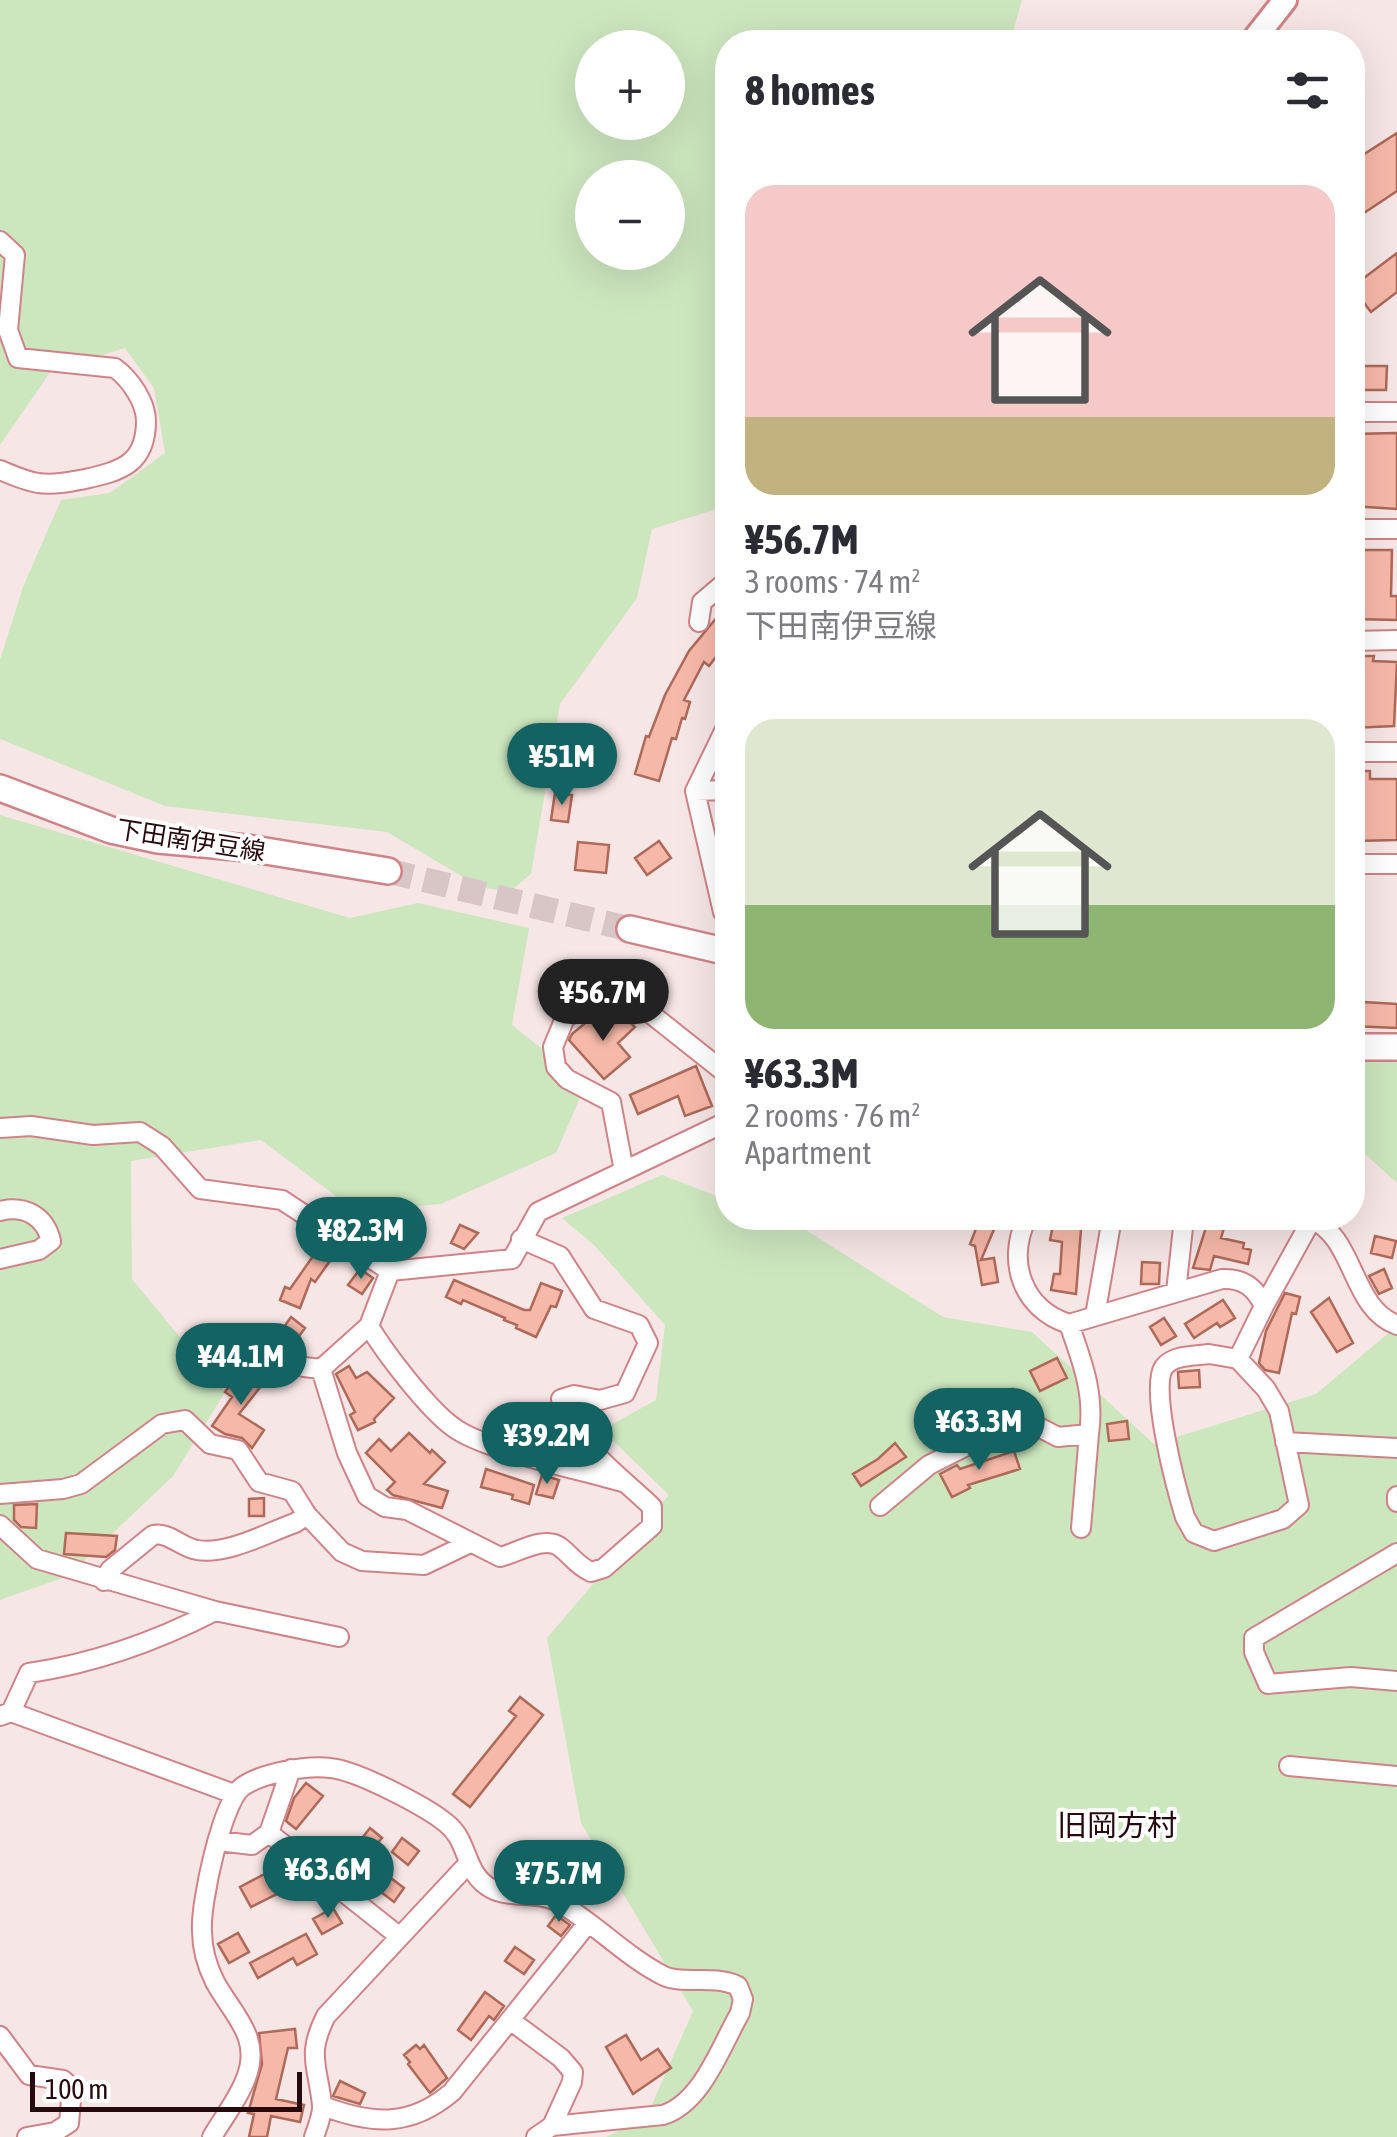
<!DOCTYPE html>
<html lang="en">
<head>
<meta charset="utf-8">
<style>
	:root { --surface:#fff; --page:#f2f2f3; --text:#2b2b33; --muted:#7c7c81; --accent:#146363 }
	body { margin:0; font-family:"Asap Condensed","Noto Sans JP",sans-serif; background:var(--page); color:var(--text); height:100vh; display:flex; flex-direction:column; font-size:38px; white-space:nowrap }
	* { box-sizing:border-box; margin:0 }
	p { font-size:32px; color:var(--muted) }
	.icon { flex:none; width:55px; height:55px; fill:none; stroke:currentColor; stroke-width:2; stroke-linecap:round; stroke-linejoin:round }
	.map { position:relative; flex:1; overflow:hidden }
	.panel { position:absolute; left:715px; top:30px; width:650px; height:1200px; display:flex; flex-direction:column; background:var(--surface); border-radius:40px; box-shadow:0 10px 40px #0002 }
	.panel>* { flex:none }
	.tools { position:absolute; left:575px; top:30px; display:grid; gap:20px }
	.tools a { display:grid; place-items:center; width:110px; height:110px; border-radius:50%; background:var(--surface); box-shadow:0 10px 40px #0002; font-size:50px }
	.scale { position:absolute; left:30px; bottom:25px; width:272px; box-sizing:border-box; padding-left:10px; border:5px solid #260a0e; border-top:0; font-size:28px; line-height:35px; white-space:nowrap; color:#260a0e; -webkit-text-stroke:8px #fff; paint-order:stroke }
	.price { position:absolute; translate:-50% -85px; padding:0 22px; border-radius:35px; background:var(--accent); color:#fff; font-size:32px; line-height:65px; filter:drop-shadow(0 2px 5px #0008) }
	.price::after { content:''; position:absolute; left:50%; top:60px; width:30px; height:22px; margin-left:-15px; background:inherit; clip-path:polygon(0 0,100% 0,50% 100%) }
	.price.current { background:#222; color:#fff }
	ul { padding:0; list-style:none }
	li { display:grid; align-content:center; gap:20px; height:530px; padding:0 30px }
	li span { display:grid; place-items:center; height:310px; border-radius:30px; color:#555 }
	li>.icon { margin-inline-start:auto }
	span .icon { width:180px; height:180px; fill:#fffc; stroke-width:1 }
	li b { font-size:42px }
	h2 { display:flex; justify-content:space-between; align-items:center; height:120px; padding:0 30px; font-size:42px }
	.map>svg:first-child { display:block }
</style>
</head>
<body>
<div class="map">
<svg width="1397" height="2137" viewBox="0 0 1397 2137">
	<rect width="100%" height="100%" fill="#f7e6e6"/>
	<path fill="#cce6be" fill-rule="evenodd" d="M0,0H1022L1010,42H728L727,506L652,529L637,598L560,704L531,874L509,892L480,887L387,832L165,806L0,739V660L23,587L61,500L110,493L165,453L154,388L125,348L51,371L0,445ZM592,48H668V122H592ZM592,178H668V252H592Z
		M0,815L350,918L418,903L529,928L512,1025L586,1084L556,1153L441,1204L356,1211L261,1140L131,1161L132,1279L225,1392L173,1476L68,1576L0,1600Z
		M1397,1059V1183L1353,1143V1063Z
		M662,1175L727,1200L728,1218H773L806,1230L943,1317L1032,1332L1154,1444L1316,1394L1397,1326V2137H606L646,2118L693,2011L581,1823L547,1638L669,1495L602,1430L656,1400L665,1325L595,1246L562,1218Z"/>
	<path fill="#f6b9a9" stroke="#ae6958" stroke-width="2.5" d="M1397,133V191L1352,221V162Z
		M1397,253V292L1371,312L1352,287Z
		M1362,366H1387L1386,390H1362Z
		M1397,433V509L1352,506V434Z
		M1352,550H1392L1391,596H1397V620L1352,619Z
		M728,604V641L709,666L704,662L684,700L690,702L685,719L682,718L676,739L672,738L659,781L635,774L646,736L649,737L665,695L689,651Z
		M1352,656H1374L1373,661L1397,662L1394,726L1352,728Z
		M1352,771H1370V779H1397V840L1355,841Z
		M555,793L572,795L568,822L551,820Z
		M659,841L671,858L647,875L635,858Z
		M578,842L609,845L606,873L575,870Z
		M1363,1002L1397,1004V1028L1352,1026V1010H1362Z
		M606,1015L620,1021L625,1017L635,1027L618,1043L630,1057L604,1079L569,1040L572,1034L590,1019L595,1026Z
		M696,1066L712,1106L685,1116L678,1096L638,1114L630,1095Z
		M1209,1218H1227L1221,1238L1244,1243L1243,1248L1251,1250L1248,1264L1214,1256L1210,1270L1193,1268Z
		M979,1221L995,1227L981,1260L994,1258L998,1282L982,1285L975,1246L970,1244Z
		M460,1225L478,1233L464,1249L451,1243Z
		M1053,1225L1081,1229L1076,1294L1051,1290L1054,1274H1060L1062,1242L1050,1240Z
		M1375,1236L1396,1241L1392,1258L1371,1253Z
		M318,1249L332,1258L315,1282L311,1279L300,1308L280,1300L285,1287L290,1289Z
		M1142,1262L1160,1263L1159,1284H1141Z
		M360,1269L373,1278L362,1294L348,1285Z
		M1384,1269L1392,1288L1379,1294L1369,1276Z
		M454,1280L524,1310H530L541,1283L562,1291L556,1307L551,1306L536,1337L516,1328L517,1325L504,1320L505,1318L463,1300L461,1304L446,1297Z
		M1285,1293L1300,1297L1296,1314L1292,1313L1279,1373L1265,1370L1259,1363L1266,1331Z
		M1329,1298L1353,1343L1337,1352L1311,1312Z
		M1223,1300L1235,1318L1220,1327L1217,1323L1194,1338L1185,1324Z
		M291,1317L305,1328L291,1347L276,1338Z
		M1164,1318L1176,1336L1161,1345L1150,1327Z
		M1057,1358L1067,1378L1040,1391L1030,1371Z
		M246,1365L266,1380L239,1414L264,1430L252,1448L242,1438L225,1434L212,1426L232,1397L225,1392Z
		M349,1366L356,1378L367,1372L394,1398L374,1419L375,1422L358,1430L350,1415L355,1412L336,1374Z
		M1199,1370L1200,1387L1179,1388L1178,1372Z
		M1013,1389L1016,1411L1001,1415L998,1391Z
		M1127,1421L1129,1439L1109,1441L1107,1424Z
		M409,1433L430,1453L432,1450L445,1462L424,1484L448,1491L442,1508L393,1495L387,1490L395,1482L366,1453L379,1439L391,1451Z
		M895,1443L906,1457L861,1486L853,1474L878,1459Z
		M1014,1451L1020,1469L968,1485L970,1488L952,1497L940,1474L957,1465L960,1469Z
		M486,1469L534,1485L529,1504L512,1499L513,1495L481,1487Z
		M542,1475L559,1480L553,1498L536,1494Z
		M264,1498V1516H249V1499Z
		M37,1504L36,1528L21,1527L14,1520V1505Z
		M66,1533L117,1536L115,1550L106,1557L64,1554Z
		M520,1697L543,1715L470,1807L453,1794L516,1716L509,1711Z
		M306,1783L323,1796L296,1829L286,1821L294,1798Z
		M370,1828L382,1838L370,1852L359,1842Z
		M402,1838L419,1851L408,1865L392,1852Z
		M339,1840L356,1853L340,1873L323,1860Z
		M553,1869L572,1883L565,1892L543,1883Z
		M272,1870L283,1891L251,1907L240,1887Z
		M387,1875L404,1888L394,1902L377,1889Z
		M333,1908L342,1923L322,1934L313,1919Z
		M556,1915L570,1925L561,1936L548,1926Z
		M238,1933L249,1952L229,1963L218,1944Z
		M306,1934L317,1954L297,1965L293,1958L258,1978L250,1963Z
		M515,1947L534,1960L524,1974L505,1961Z
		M485,1992L504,2006L494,2020L489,2016L471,2040L458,2030Z
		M295,2029L297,2048H288L276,2099L304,2105L300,2122L271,2116L267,2137H249L254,2114L248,2113L262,2064L259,2033Z
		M626,2035L641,2060L658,2049L671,2068L633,2094L606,2047Z
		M416,2045L420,2049L424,2045L447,2078L430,2093L408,2064L410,2062L404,2055Z
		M340,2081L365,2093L360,2104L333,2096Z"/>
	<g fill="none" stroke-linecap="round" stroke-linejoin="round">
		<path stroke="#d8c5c6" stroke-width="25" stroke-dasharray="25 12" stroke-linecap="butt" d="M388,871L630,929"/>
		<g stroke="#cf8389" stroke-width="22">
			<path id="minor" d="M0,241L15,255L8,330L18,358L115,368C130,379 146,402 146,421C146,464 121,471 85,479C69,482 54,485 38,483C25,481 12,475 0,470
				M1352,412H1397
				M1352,529H1397
				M699,622L702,602L728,580
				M1352,641L1397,640
				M728,723L695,791L723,912L728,915
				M1352,752H1397
				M695,791L728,790
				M1352,864H1397
				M0,1128L31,1126L93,1135L140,1132L162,1146L200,1189L282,1200L390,1271L512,1259L538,1212L728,1121
				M624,1171L611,1102L567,1079L556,1067L553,1047L565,1018L583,1007L605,1002L631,1005L651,1014L728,1075
				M0,1211C25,1205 45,1216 51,1241L39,1250L0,1259
				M1027,1218C1006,1261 1022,1309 1069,1324L1222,1279C1243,1278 1255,1287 1264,1306L1238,1359
				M1309,1218C1356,1236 1350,1308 1397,1325
				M1176,1292L1184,1218
				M1264,1306L1312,1219
				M1095,1316L1112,1218
				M369,1326C385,1353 428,1409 453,1427C483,1450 582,1470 622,1482
				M267,1350L304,1367L321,1369L369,1326L390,1271
				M1209,1354L1238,1359L1266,1389L1279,1411L1299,1505L1283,1519L1214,1541L1194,1533L1185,1517C1177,1491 1149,1388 1164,1367C1173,1355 1194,1356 1209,1354Z
				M321,1369L347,1453L367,1496L385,1507L407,1510L500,1557C517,1553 545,1535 560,1547C572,1556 576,1565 591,1572L604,1568L652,1526V1507C619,1475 574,1445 561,1399L574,1395L600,1400L625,1393L648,1343L639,1325L594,1309L560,1256L521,1239
				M1285,1442L1397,1448
				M0,1494L63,1489L81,1484L162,1424L185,1420L210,1444L238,1450L259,1482L292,1491L307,1515L342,1552L362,1561L424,1565L468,1544
				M1397,1496V1502
				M880,1506L929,1465L1010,1424L1031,1423L1058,1437L1089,1434C1095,1394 1082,1361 1069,1324
				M0,1525L37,1559L215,1611L339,1637
				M1081,1528L1089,1434
				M1397,1553L1254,1638V1652L1268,1684L1351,1677L1397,1681
				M104,1581L110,1570L153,1535C169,1532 181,1547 197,1550C228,1555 266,1533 295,1523L307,1515
				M11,1712L29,1673C96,1663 155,1642 215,1611
				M0,1716L11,1712L234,1794
				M1289,1766L1397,1776
				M269,1833L400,1937
				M218,1841L252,1845L269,1833L291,1769
				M510,2020L561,2058L573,2072L572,2082L552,2126
				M0,2036L29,2075L63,2080L72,2088L69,2123L55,2132L27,2137
				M323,2106C373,2125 411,2127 452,2092L588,1923
				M212,2137C223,2118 239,2098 246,2078C262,2037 233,2015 215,1982C207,1966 202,1949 202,1931C200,1904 222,1802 242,1787C261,1773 307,1765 330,1768C356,1770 425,1806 446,1823C470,1841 463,1874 492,1889C512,1899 539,1891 558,1902C595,1923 626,1957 664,1976C683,1985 713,1974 738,1986L743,1999L740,2013C721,2046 702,2103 663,2115L552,2126L536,2137
				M314,2137C317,2128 323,2114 322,2105C318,2066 306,2055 326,2016L467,1865"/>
		</g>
		<g stroke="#cf8389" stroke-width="28">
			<path id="tertiary" d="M1252,42L1285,0"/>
		</g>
		<g stroke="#cf8389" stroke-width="30">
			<path id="secondary" d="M0,788L111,830L158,840L247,848L388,871
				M630,929L728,952
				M1352,1047H1397"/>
		</g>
		<use href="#minor" stroke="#fff" stroke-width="18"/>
		<use href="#tertiary" stroke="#fff" stroke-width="22"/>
		<use href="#secondary" stroke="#fff" stroke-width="25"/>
	</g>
	<g text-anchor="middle" stroke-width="8" stroke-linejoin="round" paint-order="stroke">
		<g font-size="25" fill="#260a0e" stroke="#fff">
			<text transform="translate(191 840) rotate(9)" y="9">下田南伊豆線</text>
		</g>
		<g font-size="30" fill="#260a0e" stroke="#fff">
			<text x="1117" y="1836">旧岡方村</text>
		</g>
	</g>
</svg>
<div class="tools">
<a>+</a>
<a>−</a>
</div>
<div class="scale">100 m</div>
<b class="price" style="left:562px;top:808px">¥51M</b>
<b class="price current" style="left:603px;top:1044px">¥56.7M</b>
<b class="price" style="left:361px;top:1282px">¥82.3M</b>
<b class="price" style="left:241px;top:1408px">¥44.1M</b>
<b class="price" style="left:979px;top:1473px">¥63.3M</b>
<b class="price" style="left:547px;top:1487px">¥39.2M</b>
<b class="price" style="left:328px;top:1921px">¥63.6M</b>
<b class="price" style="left:559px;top:1925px">¥75.7M</b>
<section class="panel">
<h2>8 homes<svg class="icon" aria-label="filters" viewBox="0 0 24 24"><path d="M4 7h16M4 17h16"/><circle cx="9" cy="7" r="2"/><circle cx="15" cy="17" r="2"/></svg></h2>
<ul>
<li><span style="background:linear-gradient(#f6c9c9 75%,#c2b280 0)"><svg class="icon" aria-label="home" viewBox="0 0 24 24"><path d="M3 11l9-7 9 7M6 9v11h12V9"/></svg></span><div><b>¥56.7M</b><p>3 rooms · 74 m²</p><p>下田南伊豆線</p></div></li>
<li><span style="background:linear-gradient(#dfe7d0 60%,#8fb573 0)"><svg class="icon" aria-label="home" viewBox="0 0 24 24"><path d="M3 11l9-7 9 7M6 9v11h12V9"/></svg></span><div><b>¥63.3M</b><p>2 rooms · 76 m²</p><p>Apartment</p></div></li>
</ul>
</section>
</div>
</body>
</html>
